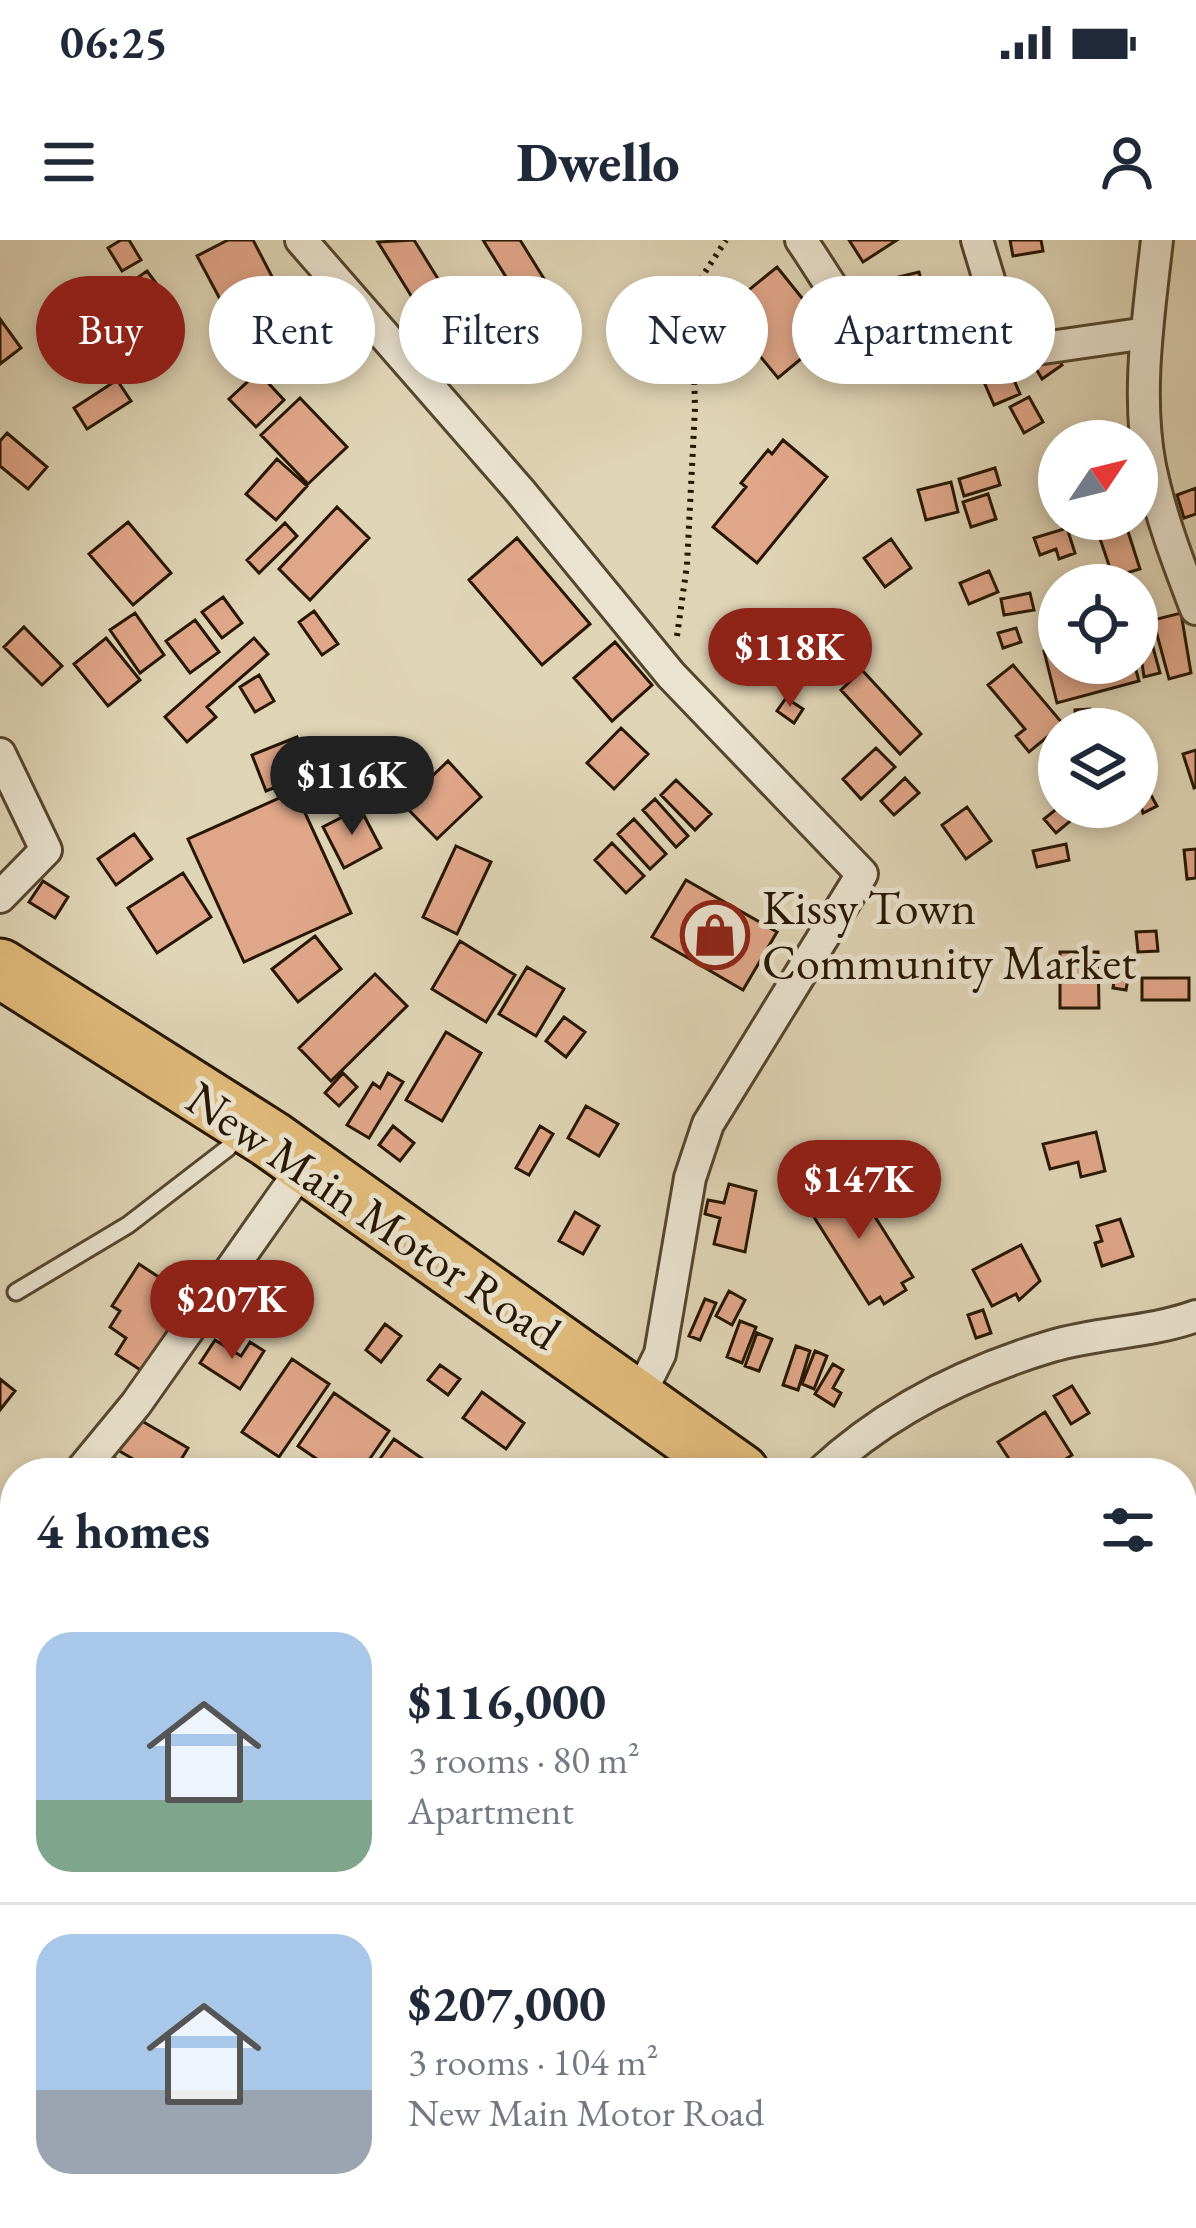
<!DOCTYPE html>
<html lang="en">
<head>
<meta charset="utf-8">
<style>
	:root { --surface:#fff; --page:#f2f2f3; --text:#1f2937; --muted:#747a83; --line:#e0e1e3; --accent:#8f2418 }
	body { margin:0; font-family:"EB Garamond",serif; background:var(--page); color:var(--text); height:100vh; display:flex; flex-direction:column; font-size:45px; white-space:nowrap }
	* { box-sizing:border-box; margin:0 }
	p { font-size:39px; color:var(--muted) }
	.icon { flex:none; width:66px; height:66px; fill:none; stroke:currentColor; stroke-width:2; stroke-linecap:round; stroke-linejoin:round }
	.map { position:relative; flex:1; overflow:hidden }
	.details { position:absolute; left:0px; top:1218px; width:1197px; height:771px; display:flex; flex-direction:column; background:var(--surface); border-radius:48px 48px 0 0; box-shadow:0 6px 18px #0003 }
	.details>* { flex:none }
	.guide { position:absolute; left:36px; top:36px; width:1125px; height:108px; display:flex; gap:24px }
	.needle { width:78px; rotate:55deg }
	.tools { position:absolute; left:1038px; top:180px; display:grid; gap:24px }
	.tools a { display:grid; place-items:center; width:120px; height:120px; border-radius:50%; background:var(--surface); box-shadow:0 6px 18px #0003; font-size:60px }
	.price { position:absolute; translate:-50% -102px; padding:0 27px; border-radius:42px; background:var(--accent); color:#fff; font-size:39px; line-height:78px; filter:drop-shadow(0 3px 6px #0008) }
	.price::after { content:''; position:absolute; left:50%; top:72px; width:36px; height:27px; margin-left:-18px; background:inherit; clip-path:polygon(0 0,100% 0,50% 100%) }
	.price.selected { background:#222; color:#fff }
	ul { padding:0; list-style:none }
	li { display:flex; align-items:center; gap:36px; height:300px; padding:0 36px }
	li+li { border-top:3px solid var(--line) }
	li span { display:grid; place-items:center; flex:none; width:336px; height:240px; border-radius:36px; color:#555 }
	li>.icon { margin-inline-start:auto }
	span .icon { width:144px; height:144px; fill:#fffc; stroke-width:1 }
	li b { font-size:51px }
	h2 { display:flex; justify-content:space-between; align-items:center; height:144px; padding:0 36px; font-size:51px }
	.tag { padding:0 42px; border-radius:54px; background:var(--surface); box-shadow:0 6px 18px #0003; font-size:42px; line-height:108px }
	.tag.selected { background:var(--accent); color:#fff }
	.status { display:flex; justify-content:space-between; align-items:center; height:84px; padding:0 60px; background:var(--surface); direction:ltr }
	.status svg { height:33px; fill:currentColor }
	header { display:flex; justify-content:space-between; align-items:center; height:156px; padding:0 36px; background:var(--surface); font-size:54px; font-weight:800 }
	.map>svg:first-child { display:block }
</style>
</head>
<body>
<div class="status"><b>06:25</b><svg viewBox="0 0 49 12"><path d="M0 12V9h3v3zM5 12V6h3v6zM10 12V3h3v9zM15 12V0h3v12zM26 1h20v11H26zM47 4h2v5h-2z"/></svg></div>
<header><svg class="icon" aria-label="menu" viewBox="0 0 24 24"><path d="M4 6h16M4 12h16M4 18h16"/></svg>Dwello<svg class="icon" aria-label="person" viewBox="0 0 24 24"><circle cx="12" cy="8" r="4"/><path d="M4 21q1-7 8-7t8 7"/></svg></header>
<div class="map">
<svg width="1196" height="1988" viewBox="0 0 1196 1988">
	<rect width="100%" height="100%" fill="#dfd4b5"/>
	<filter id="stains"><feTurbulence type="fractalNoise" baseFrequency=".00167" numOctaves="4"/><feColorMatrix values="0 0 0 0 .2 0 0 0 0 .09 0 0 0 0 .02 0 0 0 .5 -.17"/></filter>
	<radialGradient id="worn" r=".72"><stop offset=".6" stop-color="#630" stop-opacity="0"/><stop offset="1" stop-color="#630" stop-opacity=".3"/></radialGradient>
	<path fill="#e0a689" stroke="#261601" stroke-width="3" d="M121,0H129L141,20L122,31L108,8Z
		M228,0H253L279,50L229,76L197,16Z
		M414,0L474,97L447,114L378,2Z
		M483,0H520L551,50L524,66Z
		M849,0H897L863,22Z
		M1010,0H1041L1043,11L1013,16Z
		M777,27L831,94L778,138L723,71Z
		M147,31L167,58L147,73L127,45Z
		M919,32L924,52L915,54L918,66L903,70L894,38Z
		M947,49L950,69L934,71L931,50Z
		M106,60L135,90L103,121L74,91Z
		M919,69L925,92L904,98L898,74Z
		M0,79L21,108L0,124Z
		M1054,112L1062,125L1042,139L1034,125Z
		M1007,124L1020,154L994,165L981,135Z
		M258,132L284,160L256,187L229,159Z
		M117,140L131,161L87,189L74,168Z
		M1029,157L1043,182L1024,193L1010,167Z
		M300,158L347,207L308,244L261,195Z
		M7,193L47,227L28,249L0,226V201Z
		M783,200L827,237L757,323L713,287L746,247L741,243L768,210L772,214Z
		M277,219L307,246L276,280L246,254Z
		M995,228L1000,245L964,256L959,239Z
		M951,242L958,272L926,280L918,250Z
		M1196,248V274L1184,278L1177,255Z
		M988,254L996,279L971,287L963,262Z
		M337,267L369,298L310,360L279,329Z
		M1074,279H1124L1140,329L1113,337L1096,287L1079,293Z
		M128,282L171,333L133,365L89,314Z
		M285,283L297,296L259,333L247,320Z
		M1067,288L1075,313L1059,319L1056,309L1040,315L1034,298Z
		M517,298L590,384L542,425L469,340Z
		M891,299L911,328L885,347L864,318Z
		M989,331L998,352L969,364L960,343Z
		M1030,353L1034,370L1004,375L1001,359Z
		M223,357L242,383L222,398L202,372Z
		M314,371L338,404L322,415L299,382Z
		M135,373L164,415L140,433L110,390Z
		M1181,373L1191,433L1169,439L1153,380Z
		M195,380L219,412L190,433L166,401Z
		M1147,385L1160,433L1144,437L1137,388Z
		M24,387L62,426L42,445L4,407Z
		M1016,388L1021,402L1003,408L998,393Z
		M106,398L140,440L108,466L74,424Z
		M254,398L268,414L207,467L216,477L187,502L165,477Z
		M615,402L652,445L612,481L574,438Z
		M1059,407V423H1134L1139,441L1057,463L1044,411Z
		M1013,425L1063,484L1029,512L1016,496L1025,489L988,445Z
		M862,430L921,494L900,514L841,450Z
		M259,435L274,461L255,472L240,447Z
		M786,458L803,469L794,483L777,471Z
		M1090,469L1091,489H1076L1075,470Z
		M621,488L648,514L614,549L587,523Z
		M297,497L311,533L266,551L252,515Z
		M876,508L895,527L861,559L843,539Z
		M1196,510V547L1194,548L1183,514Z
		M448,521L481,557L437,599L403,564Z
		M905,538L919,553L894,575L881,561Z
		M676,540L711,574L695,590L661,555Z
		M1146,546L1157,566L1143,573L1137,551Z
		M295,551L351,673L244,722L188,599Z
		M655,559L688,596L676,607L643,570Z
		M967,567L991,601L966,619L942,585Z
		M1059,567H1074L1080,573L1056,593L1044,579Z
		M360,568L381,608L344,628L323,587Z
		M634,579L666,614L650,629L618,594Z
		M134,594L152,619L116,645L98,619Z
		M612,603L644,636L626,653L595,620Z
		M1066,604L1069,620L1037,627L1033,611Z
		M456,606L491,622L457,694L423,677Z
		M1196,609V638L1187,639L1184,610Z
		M183,633L211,677L157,713L128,668Z
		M686,640L777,692L743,750L652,697Z
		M43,641L68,657L55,678L29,662Z
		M1156,691L1158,711L1138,712L1136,692Z
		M315,696L341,729L298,762L272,729Z
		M460,701L515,735L486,782L432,749Z
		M1060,712H1098L1099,768H1060Z
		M527,727L564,749L536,796L499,774Z
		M1116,730L1129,732L1126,750L1113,748Z
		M375,734L407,766L331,841L299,808Z
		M1142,738H1189V760H1142Z
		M564,777L585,792L566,817L546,801Z
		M446,792L481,813L442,881L406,860Z
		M343,833L357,847L339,866L325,853Z
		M388,833L403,842L369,898L347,885L373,843L380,848Z
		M586,866L618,884L599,916L568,898Z
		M393,886L414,903L400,921L379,905Z
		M540,886L553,894L529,935L516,928Z
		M1096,892L1105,931L1081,937L1078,922L1050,929L1043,904Z
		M820,943L830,959L854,944L862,958L867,955L877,969L872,972L913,1037L902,1043L906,1050L884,1064L880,1057L869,1064L800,955Z
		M729,944L756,951L745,1012L714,1004L720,978L705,974L708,960L724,963Z
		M575,972L599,986L583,1014L559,1001Z
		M1120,979L1133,1016L1102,1026L1095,1003L1102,1001L1097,986Z
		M1021,1005L1040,1041L1019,1060L1016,1054L992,1066L973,1030Z
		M139,1024L189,1057L142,1131L116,1114L126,1098L110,1087L120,1071L112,1066Z
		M261,1024L269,1029L254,1053L236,1041L245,1026L256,1033Z
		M729,1051L745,1060L732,1085L716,1076Z
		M705,1059L716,1063L700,1100L689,1096Z
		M983,1070L991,1093L976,1098L968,1075Z
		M740,1081L756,1087L742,1123L727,1117Z
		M385,1084L401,1096L381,1122L366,1110Z
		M757,1093L772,1099L759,1131L745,1126Z
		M215,1100L241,1116L250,1102L264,1111L240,1149L200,1123Z
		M796,1106L810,1111L798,1150L783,1145Z
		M815,1111L827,1116L814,1149L802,1144Z
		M292,1119L329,1144L279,1217L242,1192Z
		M833,1124L843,1130L833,1148L841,1153L834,1166L815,1154Z
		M440,1125L460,1139L448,1155L428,1140Z
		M0,1139L15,1151L0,1170Z
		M1072,1146L1089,1173L1071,1184L1054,1156Z
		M482,1152L524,1183L506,1209L463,1178Z
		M334,1153L389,1191L360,1233H337L298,1206Z
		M1045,1172L1072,1215L1044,1233L1034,1220L1017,1231L998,1202Z
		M135,1177L188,1208L173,1233H157L116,1209Z
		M394,1199L443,1233H370Z
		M105,1212L138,1233H92Z
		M1190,1287L1196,1295V1317L1182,1327V1293Z
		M0,1391L15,1402V1426L0,1446Z
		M13,1536L15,1537V1573L0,1565Z
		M6,1732L15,1733L6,1789L0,1788Z
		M0,1905L15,1916V1942L6,1955L0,1951Z
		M846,1974H886L875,1988H863Z
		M1049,1974H1087L1078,1988H1040Z"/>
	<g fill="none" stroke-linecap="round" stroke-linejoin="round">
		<g stroke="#54462e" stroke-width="21">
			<path id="lane" d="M16,1052L128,985L228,908"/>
		</g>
		<g stroke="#54462e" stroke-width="36">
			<path id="street" d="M301,0L520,251L671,435L862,634L708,884L690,938L660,1114L638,1158
				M801,0C838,53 867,122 939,123L1147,93
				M977,0L1010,109
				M1157,0C1149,72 1136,154 1150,226C1160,275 1178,322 1196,369
				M0,514L46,610L0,657
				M79,1233L136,1164L289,947
				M820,1233C886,1171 965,1132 1052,1106C1100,1092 1149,1093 1196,1076
				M0,1330L15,1310
				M1182,1468L1196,1479"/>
		</g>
		<g stroke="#261601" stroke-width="48">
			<path id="secondary" d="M0,1840L15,1845
				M396,1974L437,1988
				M464,1988L471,1974"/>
		</g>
		<g stroke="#261601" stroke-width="63">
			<path id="highway" d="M0,728L270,899L740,1233
				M1182,1570L1196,1580"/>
		</g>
		<path stroke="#261601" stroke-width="6" stroke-dasharray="3 6" stroke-linecap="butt" d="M677,396L687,325L695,168L692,52L726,0"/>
		<use href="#lane" stroke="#eae3cf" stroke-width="15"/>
		<use href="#street" stroke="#eae3cf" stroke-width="30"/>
		<use href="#secondary" stroke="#eae3cf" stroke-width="42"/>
		<use href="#highway" stroke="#e0ba7a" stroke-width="57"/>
	</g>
	<defs>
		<g id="shop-ring" transform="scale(3.45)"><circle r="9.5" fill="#eae3cf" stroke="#8f2418" stroke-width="1.5"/><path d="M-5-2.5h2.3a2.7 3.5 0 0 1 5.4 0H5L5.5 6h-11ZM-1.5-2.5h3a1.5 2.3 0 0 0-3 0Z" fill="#8f2418"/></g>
	</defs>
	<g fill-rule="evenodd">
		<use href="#shop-ring" x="715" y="695"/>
	</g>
	<g text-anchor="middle" stroke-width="10" stroke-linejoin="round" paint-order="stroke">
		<g font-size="48" fill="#261601" stroke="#eae3cf" text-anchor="start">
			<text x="762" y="684">Kissy Town<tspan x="762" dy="55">Community Market</tspan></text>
		</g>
		<g font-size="48" fill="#261601" stroke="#eae3cf">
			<text transform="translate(374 975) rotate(34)" y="17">New Main Motor Road</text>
		</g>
	</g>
	<rect width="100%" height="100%" filter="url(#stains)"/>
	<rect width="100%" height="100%" fill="url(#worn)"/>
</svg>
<div class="tools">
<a><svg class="needle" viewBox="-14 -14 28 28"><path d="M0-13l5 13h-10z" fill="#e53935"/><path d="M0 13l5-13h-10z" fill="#747a83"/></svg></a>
<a><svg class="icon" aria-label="locate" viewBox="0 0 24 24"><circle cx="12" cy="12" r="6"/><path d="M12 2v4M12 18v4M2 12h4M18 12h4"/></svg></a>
<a><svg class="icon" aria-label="layers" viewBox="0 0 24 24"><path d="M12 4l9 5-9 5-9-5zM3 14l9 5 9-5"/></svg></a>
</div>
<b class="price" style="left:790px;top:470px">$118K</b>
<b class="price selected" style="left:352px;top:598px">$116K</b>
<b class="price" style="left:859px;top:1002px">$147K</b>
<b class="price" style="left:232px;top:1122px">$207K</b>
<div class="guide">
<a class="tag selected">Buy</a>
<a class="tag">Rent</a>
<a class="tag">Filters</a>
<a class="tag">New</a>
<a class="tag">Apartment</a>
</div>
<section class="details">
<h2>4 homes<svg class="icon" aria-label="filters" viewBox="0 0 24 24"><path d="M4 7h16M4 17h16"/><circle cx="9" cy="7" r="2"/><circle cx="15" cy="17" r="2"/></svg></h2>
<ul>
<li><span style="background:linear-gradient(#a9c7e8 70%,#7fa58c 0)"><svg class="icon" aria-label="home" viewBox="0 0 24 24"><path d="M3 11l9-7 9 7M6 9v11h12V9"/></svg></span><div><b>$116,000</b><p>3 rooms · 80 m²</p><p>Apartment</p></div></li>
<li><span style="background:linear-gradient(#a9c7e8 65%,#9aa5b1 0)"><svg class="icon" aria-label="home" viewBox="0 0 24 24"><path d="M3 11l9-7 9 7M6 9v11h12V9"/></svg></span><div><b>$207,000</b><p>3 rooms · 104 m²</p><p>New Main Motor Road</p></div></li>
</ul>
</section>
</div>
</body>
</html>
